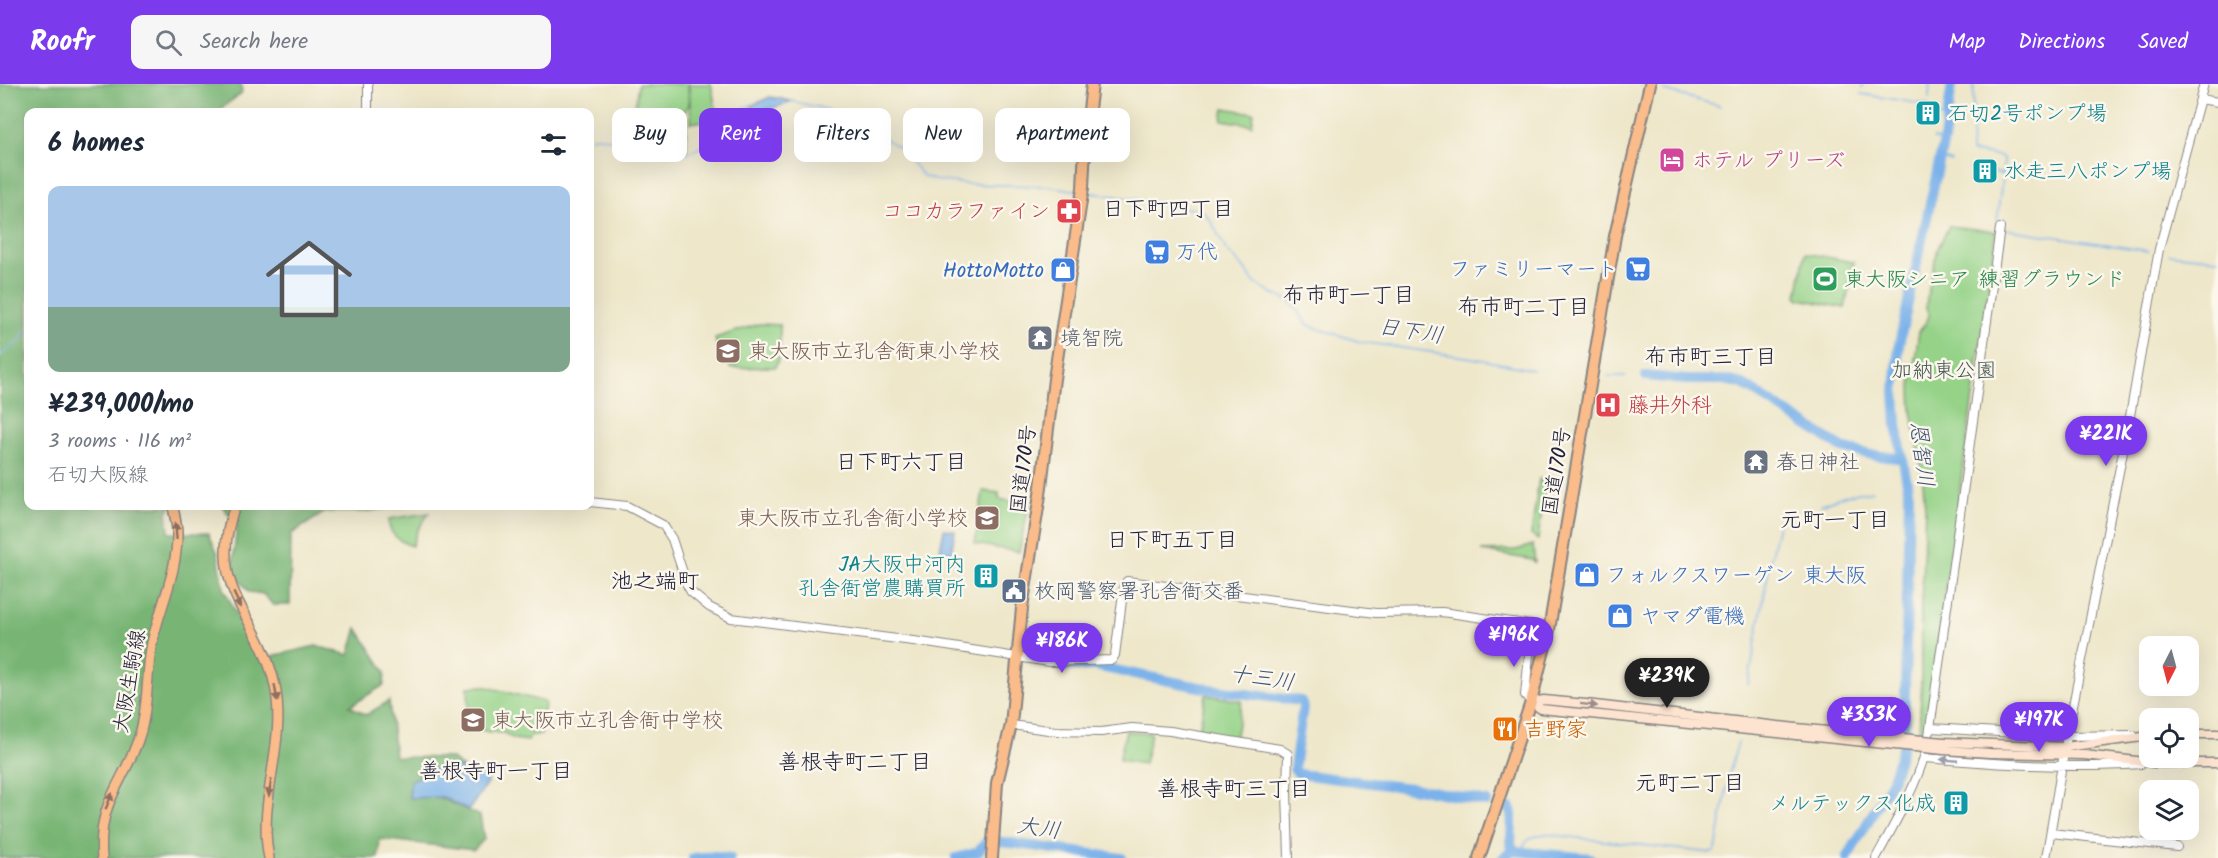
<!DOCTYPE html>
<html lang="en">
<head>
<meta charset="utf-8">
<style>
	:root { --surface:#fff; --page:#f6f6f7; --text:#1f2937; --muted:#747a83; --accent:#7c3aed }
	body { margin:0; font-family:Kalam,"Klee One",sans-serif; background:var(--page); color:var(--text); height:100vh; display:flex; flex-direction:column; font-size:22px; white-space:nowrap }
	* { box-sizing:border-box; margin:0 }
	p { font-size:20px; color:var(--muted) }
	.icon { flex:none; width:33px; height:33px; fill:none; stroke:currentColor; stroke-width:2; stroke-linecap:round; stroke-linejoin:round }
	.map { position:relative; flex:1; overflow:hidden }
	.drawer { position:absolute; left:24px; top:24px; width:570px; height:402px; display:flex; flex-direction:column; background:var(--surface); border-radius:12px; box-shadow:0 6px 24px #0002 }
	.drawer>* { flex:none }
	.hud { position:absolute; left:612px; top:24px; width:570px; height:54px; display:flex; gap:12px }
	.needle { width:39px; rotate:186deg }
	.fabs { position:absolute; left:2139px; top:552px; display:grid; gap:12px }
	.fabs a { display:grid; place-items:center; width:60px; height:60px; border-radius:12px; background:var(--surface); box-shadow:0 6px 24px #0002; font-size:30px }
	.price { position:absolute; translate:-50% -51px; padding:0 14px; border-radius:21px; background:var(--accent); color:#fff; font-size:20px; line-height:39px; filter:drop-shadow(0 2px 3px #0008) }
	.price::after { content:''; position:absolute; left:50%; top:36px; width:18px; height:14px; margin-left:-9px; background:inherit; clip-path:polygon(0 0,100% 0,50% 100%) }
	.price.current { background:#222; color:#fff }
	ul { padding:0; list-style:none }
	li { display:grid; align-content:center; gap:12px; height:318px; padding:0 24px }
	li span { display:grid; place-items:center; height:186px; border-radius:12px; color:#555 }
	li>.icon { margin-inline-start:auto }
	span .icon { width:108px; height:108px; fill:#fffc; stroke-width:1 }
	li b { font-size:26px }
	h2 { display:flex; justify-content:space-between; align-items:center; height:72px; padding:0 24px; font-size:26px }
	.chip { padding:0 21px; border-radius:12px; background:var(--surface); box-shadow:0 6px 24px #0002; font-size:21px; line-height:54px }
	.chip.current { background:var(--accent); color:#fff }
	header { display:flex; align-items:center; gap:36px; box-sizing:border-box; height:84px; padding:0 30px; background:var(--accent); color:#fff }
	header strong { font-size:28px }
	nav { display:flex; gap:33px; margin-inline-start:auto; font-size:21px }
	.search { width:420px; height:54px; background:var(--page); display:flex; align-items:center; gap:15px; box-sizing:border-box; padding:0 21px; border-radius:12px; color:var(--muted); font-size:22px }
	.map>svg:first-child { display:block }
</style>
</head>
<body>
<header>
<strong>Roofr</strong>
<div class="search"><svg class="icon" aria-label="search" viewBox="0 0 24 24"><circle cx="10" cy="10" r="6"/><path d="M15 15l6 6"/></svg>Search here</div>
<nav><a>Map</a><a>Directions</a><a>Saved</a></nav>
</header>
<div class="map">
<svg width="2218" height="774" viewBox="0 0 2218 774">
	<rect width="100%" height="100%" fill="#fbf7ec"/>
	<filter id="ink" filterUnits="userSpaceOnUse"><feTurbulence type="fractalNoise" baseFrequency=".0167" numOctaves="2"/><feDisplacementMap in="SourceGraphic" scale="12" xChannelSelector="R" yChannelSelector="G"/><feConvolveMatrix kernelMatrix="1 2 1 2 8 2 1 2 1" color-interpolation-filters="sRGB"/></filter>
	<filter id="wash" filterUnits="userSpaceOnUse"><feTurbulence type="fractalNoise" baseFrequency=".008" numOctaves="4" result="noise"/><feDisplacementMap in="SourceGraphic" scale="24" xChannelSelector="R" yChannelSelector="G"/><feGaussianBlur stdDeviation="1.35" result="paint"/><feColorMatrix in="noise" values="0 0 0 0 0 0 0 0 0 0 0 0 0 0 0 0 0 1.4 0 .05"/><feComposite in="paint" operator="in"/></filter>
	<g filter="url(#wash)">
		<rect width="100%" height="100%" fill="#eee7ca"/>
		<path fill="#96d389" stroke="#5c7a62" stroke-width="1.5" d="M638,0H688L689,22L685,26L687,66H662L633,56L631,54Z
			M689,0H711L718,35L691,39Z
			M1224,24L1254,29L1252,41L1222,36Z
			M1949,142L1993,147L1996,150L1925,651L1919,650L1921,610V523L1925,424L1922,385L1912,327L1911,302L1919,248L1928,235L1929,230L1926,224L1927,213L1938,164Z
			M1805,169L1854,178L1845,224L1800,215L1797,212Z
			M759,240L780,241V272L775,283L730,284L729,271L719,272L715,254Z
			M1539,395H1542L1541,400L1545,401L1538,456L1531,451Z
			M983,407L999,409V415L1029,421L1019,468L975,460Z
			M429,429L417,447L412,462C400,458 387,449 389,435Z
			M1533,461L1535,479L1533,476L1481,467L1516,466Z
			M483,602L545,618L541,651H530L528,657L514,655L504,649L488,648L469,642L468,603Z
			M1206,611L1242,617L1235,656L1198,650Z
			M1126,647L1151,649L1144,680L1119,676Z"/>
		<path fill="#78b575" stroke="#4d6c58" stroke-width="1.5" d="M0,0H241L242,9L216,28H28V422H172L167,427L169,449H209L218,470L224,505L259,575L316,562L349,571L357,544L385,588L384,601L350,622L366,631L389,617L395,673L451,674L463,684L431,685L419,691L421,705L480,732L484,755L474,766L380,755L378,774H0Z
			M222,422H407L364,428H325L291,450L290,521H273L263,510L249,508L232,486L237,441Z"/>
		<path fill="#7bb2ea" stroke="#4e6a92" stroke-width="1.5" d="M770,13L792,17C779,22 762,31 750,22Z
			M944,445L955,447L951,469L940,466Z
			M447,681L483,690L488,698L470,724L467,726L443,713L409,714L411,696C425,693 433,683 447,681Z"/>
		<g fill="none" stroke-linecap="round" stroke-linejoin="round">
			<path stroke="#7bb2ea" stroke-width="1.5" d="M1640,0L1642,2
				M1974,0L1971,68L2001,72L2004,76L1997,138
				M1862,4L1863,0
				M1665,7L1720,22
				M1861,10L1928,21V31L1932,32
				M1929,14L1930,0
				M791,17L825,25L866,42L902,66L923,92L934,96L968,100L1049,102L1079,107
				M1936,32L1947,34
				M590,54C606,50 619,60 634,64C649,69 669,72 685,69C717,63 722,28 751,22
				M1933,55L1944,56
				M1940,74L1952,78
				M1980,85L2002,90
				M1087,108L1179,122L1204,128L1211,137L1226,166L1243,183L1254,198L1263,205L1291,218L1307,240L1313,243L1361,258L1473,274L1534,286
				M2005,145L2149,167
				M2169,170L2218,175
				M0,272L19,257L28,243
				M1608,292H1626
				M1821,421L1846,411L1873,407
				M1748,601L1773,462L1779,437
				M1521,767C1527,754 1531,753 1544,750L1712,769L1716,766L1729,691L1738,658"/>
			<path stroke="#7bb2ea" stroke-width="10" d="M1646,292L1687,296H1725L1743,300L1842,364L1872,371L1897,374L1903,372
				M1062,582H1095L1209,605L1301,617L1303,622L1294,685L1299,690L1426,706L1487,718
				M1505,723L1510,724L1512,729L1511,762L1517,767
				M693,774L714,772L730,774
				M956,774L978,768L988,756L1122,774
				M1503,774L1512,767L1590,774
				M1847,774L1892,696L1904,658L1909,411L1897,341L1895,308L1899,260L1944,56L1952,0"/>
		</g>
	</g>
	<g filter="url(#ink)">
		<g fill="none" stroke-linecap="round" stroke-linejoin="round">
			<g stroke="#888482" stroke-width="10">
				<path id="tertiary" d="M368,0V28
					M2200,15L2218,18
					M590,418L627,422L663,441L672,455L687,501L691,508L709,523L731,534L921,558L1049,578L1112,576L1115,571L1124,501L1127,497L1376,529L1442,528L1532,541L1525,611L1531,618
					M1011,641L1056,647L1101,648L1132,644L1170,647L1280,665L1288,670L1287,708L1289,774
					M1931,644L2067,652L2133,651
					M1925,674C1997,680 2069,685 2141,680
					M2051,749L2177,763
					M1876,774C1896,737 1918,700 1928,659L2000,144
					M2046,774L2067,652L2130,332L2159,165L2204,0"/>
			</g>
			<g stroke="#888482" stroke-width="11">
				<path id="secondary" d="M1531,618L1541,625L1796,651
					M1531,618L1544,616L1586,620L1796,644
					M2188,650H2218
					M1944,658L2065,663L2150,652
					M1944,666L1990,669L2084,671L2154,679H2218"/>
			</g>
			<g stroke="#888482" stroke-width="12">
				<path id="primary" d="M235,422C204,506 260,530 275,602C287,660 257,717 269,774
					M102,774C97,715 125,700 140,650C149,621 146,589 152,559C160,522 178,488 177,448C177,440 174,430 173,422"/>
			</g>
			<g stroke="#888482" stroke-width="14">
				<path id="trunk" d="M992,774L997,699L1011,641L1022,524L1040,411L1054,295L1083,104L1085,61L1092,0
					M1479,774L1531,618L1549,546L1615,152L1650,0"/>
			</g>
			<use href="#tertiary" stroke="#fff" stroke-width="8"/>
			<use href="#secondary" stroke="#fde4d0" stroke-width="8"/>
			<use href="#primary" stroke="#f9bc8a" stroke-width="9"/>
			<use href="#trunk" stroke="#f9bc8a" stroke-width="10"/>
			<g stroke="#888482" stroke-width="11" stroke-linecap="butt">
				<path id="secondary-bridge" d="M1796,644L1944,658
					M1796,651L1944,666"/>
			</g>
			<use href="#secondary-bridge" stroke="#fde4d0" stroke-width="8"/>
		</g>
		<defs><path id="oneway-solid" d="M-6-.8H1V-3.2L6.5 0L1 3.2V.8H-6Z" transform="scale(1.5)"/></defs>
		<g fill="#8e6f62">
			<use href="#oneway-solid" transform="translate(176 447) rotate(-94)"/>
			<use href="#oneway-solid" transform="translate(237 516) rotate(65)"/>
			<use href="#oneway-solid" transform="translate(276 609) rotate(80)"/>
			<use href="#oneway-solid" transform="translate(270 704) rotate(99)"/>
			<use href="#oneway-solid" transform="translate(109 717) rotate(-67)"/>
		</g>
		<use fill="#9a8d8d" href="#oneway-solid" transform="translate(1589 621) rotate(7)"/>
		<use fill="#9c9ca7" href="#oneway-solid" transform="translate(1949 676) rotate(-175)"/>
	</g>
	<defs>
		<g id="building-square" transform="scale(1.35)"><rect x="-9" y="-9" width="18" height="18" rx="4" fill="#0f9aa8" stroke="#fbf7ec"/><path d="M-4-6H4V6H1V3H-1V6H-4ZM-2.5-4.3h1.7v1.8h-1.7ZM.8-4.3h1.7v1.8H.8ZM-2.5-1h1.7V.8h-1.7ZM.8-1h1.7V.8H.8Z" fill="#fff"/></g>
		<g id="hotel-square" transform="scale(1.35)"><rect x="-9" y="-9" width="18" height="18" rx="4" fill="#d1479c" stroke="#fbf7ec"/><path d="M-6-4.5h1.5V1H6V5H4.5V3h-9V5H-6ZM-4 0a1.8 1.8 0 1 1 3.6 0ZM.5 0V-2.5h3Q6-2.5 6 0Z" fill="#fff"/></g>
		<g id="pharmacy-square" transform="scale(1.35)"><rect x="-9" y="-9" width="18" height="18" rx="4" fill="#e0444e" stroke="#fbf7ec"/><path d="M-2-6h4v4h4v4h-4v4h-4v-4h-4v-4h4Z" fill="#fff"/></g>
		<g id="supermarket-square" transform="scale(1.35)"><rect x="-9" y="-9" width="18" height="18" rx="4" fill="#3f7fe0" stroke="#fbf7ec"/><path d="M-6-5.5h2.5l.6 2H6L4.5 2H-2.5L-4.4-4H-6ZM-1.5 3.2a1.3 1.3 0 1 0 .1 0ZM3 3.2a1.3 1.3 0 1 0 .1 0Z" fill="#fff"/></g>
		<g id="shop-square" transform="scale(1.35)"><rect x="-9" y="-9" width="18" height="18" rx="4" fill="#3f7fe0" stroke="#fbf7ec"/><path d="M-5-2.5h2.3a2.7 3.5 0 0 1 5.4 0H5L5.5 6h-11ZM-1.5-2.5h3a1.5 2.3 0 0 0-3 0Z" fill="#fff"/></g>
		<g id="stadium-square" transform="scale(1.35)"><rect x="-9" y="-9" width="18" height="18" rx="4" fill="#2e9e5b" stroke="#fbf7ec"/><path d="M0-5a6.5 5 0 1 0 0 10a6.5 5 0 1 0 0-10ZM-3.5-1.8h7v3.6h-7Z" fill="#fff"/></g>
		<g id="temple-square" transform="scale(1.35)"><rect x="-9" y="-9" width="18" height="18" rx="4" fill="#6b7280" stroke="#fbf7ec"/><path d="M0-6L5-2H3V0L6.5 2.5H4V6H1.5V3h-3V6H-4V2.5H-6.5L-3 0V-2H-5Z" fill="#fff"/></g>
		<g id="school-square" transform="scale(1.35)"><rect x="-9" y="-9" width="18" height="18" rx="4" fill="#8d6e63" stroke="#fbf7ec"/><path d="M0-5L7-2L0 1L-7-2ZM-4 1L0 2.5L4 1V4Q0 6-4 4Z" fill="#fff"/></g>
		<g id="hospital-square" transform="scale(1.35)"><rect x="-9" y="-9" width="18" height="18" rx="4" fill="#e0444e" stroke="#fbf7ec"/><path d="M-5-5h3v3.5h4V-5h3V5h-3V1.5h-4V5h-3Z" fill="#fff"/></g>
		<g id="civic-square" transform="scale(1.35)"><rect x="-9" y="-9" width="18" height="18" rx="4" fill="#5c6f8a" stroke="#fbf7ec"/><path d="M-.6-6.5H3V-4.5H.6V-3L4-1V1h2V6H-6V1h2V-1L-.6-3ZM-1.2 2.5V6h2.4V2.5Z" fill="#fff"/></g>
		<g id="restaurant-square" transform="scale(1.35)"><rect x="-9" y="-9" width="18" height="18" rx="4" fill="#e8710a" stroke="#fbf7ec"/><path d="M-5-6h1v4h1v-4h1v4h1v-4h1v5L-1.5 .5V6h-2V.5L-5-1ZM5-6V6H3V1.5H1.5Q1.5-4 5-6Z" fill="#fff"/></g>
	</defs>
	<g fill-rule="evenodd">
		<use href="#building-square" x="1928" y="29"/>
		<use href="#hotel-square" x="1672" y="76"/>
		<use href="#building-square" x="1985" y="87"/>
		<use href="#pharmacy-square" x="1069" y="127"/>
		<use href="#supermarket-square" x="1157" y="168"/>
		<use href="#supermarket-square" x="1638" y="185"/>
		<use href="#shop-square" x="1063" y="186"/>
		<use href="#stadium-square" x="1825" y="195"/>
		<use href="#temple-square" x="1040" y="254"/>
		<use href="#school-square" x="728" y="267"/>
		<use href="#hospital-square" x="1608" y="321"/>
		<use href="#temple-square" x="1756" y="378"/>
		<use href="#school-square" x="987" y="434"/>
		<use href="#shop-square" x="1587" y="491"/>
		<use href="#building-square" x="986" y="492"/>
		<use href="#civic-square" x="1014" y="507"/>
		<use href="#shop-square" x="1620" y="532"/>
		<use href="#school-square" x="473" y="636"/>
		<use href="#restaurant-square" x="1505" y="645"/>
		<use href="#building-square" x="1956" y="719"/>
	</g>
	<g text-anchor="middle" stroke-width="5" stroke-linejoin="round" paint-order="stroke">
		<g font-size="21" fill="#0d838f" stroke="#fbf7ec" text-anchor="start">
			<text x="1948" y="36">石切2号ポンプ場</text>
			<text x="2004" y="94">水走三八ポンプ場</text>
			<text x="966" y="487" text-anchor="end">JA大阪中河内<tspan x="966" dy="24">孔舎衙営農購買所</tspan></text>
			<text x="1936" y="726" text-anchor="end">メルテックス化成</text>
		</g>
		<g font-size="21" fill="#b23c85" stroke="#fbf7ec" text-anchor="start">
			<text x="1692" y="83">ホテル プリーズ</text>
		</g>
		<g font-size="21" fill="#be3a42" stroke="#fbf7ec" text-anchor="end">
			<text x="1050" y="134">ココカラファイン</text>
			<text x="1628" y="328" text-anchor="start">藤井外科</text>
		</g>
		<g font-size="21" fill="#366cbe" stroke="#fbf7ec" text-anchor="start">
			<text x="1176" y="175">万代</text>
			<text x="1618" y="192" text-anchor="end">ファミリーマート</text>
			<text x="1044" y="193" text-anchor="end">HottoMotto</text>
			<text x="1606" y="498">フォルクスワーゲン 東大阪</text>
			<text x="1640" y="539">ヤマダ電機</text>
		</g>
		<g font-size="21" fill="#27864d" stroke="#fbf7ec" text-anchor="start">
			<text x="1844" y="202">東大阪シニア 練習グラウンド</text>
		</g>
		<g font-size="21" fill="#5b616d" stroke="#fbf7ec" text-anchor="start">
			<text x="1060" y="261">境智院</text>
			<text x="1776" y="385">春日神社</text>
		</g>
		<g font-size="21" fill="#785e54" stroke="#fbf7ec" text-anchor="start">
			<text x="748" y="274">東大阪市立孔舎衙東小学校</text>
			<text x="968" y="441" text-anchor="end">東大阪市立孔舎衙小学校</text>
			<text x="492" y="643">東大阪市立孔舎衙中学校</text>
		</g>
		<g font-size="21" fill="#455752" stroke="#fbf7ec">
			<text x="1944" y="293">加納東公園</text>
		</g>
		<g font-size="21" fill="#22223b" stroke="#fbf7ec">
			<text transform="translate(1023 385) rotate(-83)" y="7">国道170号</text>
			<text transform="translate(1556 387) rotate(-81)" y="7">国道170号</text>
			<text transform="translate(129 597) rotate(-80)" y="7">大阪生駒線</text>
		</g>
		<g font-size="21" fill="#4e5e75" stroke="#fbf7ec" text-anchor="start">
			<text x="1034" y="514">枚岡警察署孔舎衙交番</text>
		</g>
		<g font-size="21" fill="#c56008" stroke="#fbf7ec" text-anchor="start">
			<text x="1524" y="652">吉野家</text>
		</g>
		<g font-size="22" fill="#22223b" stroke="#fbf7ec">
			<text x="1168" y="132">日下町四丁目</text>
			<text x="1349" y="218">布市町一丁目</text>
			<text x="1524" y="230">布市町二丁目</text>
			<text x="1711" y="280">布市町三丁目</text>
			<text x="901" y="385">日下町六丁目</text>
			<text x="1835" y="443">元町一丁目</text>
			<text x="1172" y="463">日下町五丁目</text>
			<text x="655" y="504">池之端町</text>
			<text x="855" y="685">善根寺町二丁目</text>
			<text x="496" y="694">善根寺町一丁目</text>
			<text x="1690" y="706">元町二丁目</text>
			<text x="1234" y="712">善根寺町三丁目</text>
		</g>
		<g font-size="22" font-style="italic" fill="#415478" stroke="#fbf7ec">
			<text transform="translate(1411 246) rotate(9)" y="8">日下川</text>
			<text transform="translate(1923 370) rotate(83)" y="8">恩智川</text>
			<text transform="translate(1262 593) rotate(9)" y="8">十三川</text>
			<text transform="translate(1039 743) rotate(8)" y="8">大川</text>
		</g>
	</g>
</svg>
<div class="fabs">
<a><svg class="needle" viewBox="-14 -14 28 28"><path d="M0-13l5 13h-10z" fill="#e53935"/><path d="M0 13l5-13h-10z" fill="#747a83"/></svg></a>
<a><svg class="icon" aria-label="locate" viewBox="0 0 24 24"><circle cx="12" cy="12" r="6"/><path d="M12 2v4M12 18v4M2 12h4M18 12h4"/></svg></a>
<a><svg class="icon" aria-label="layers" viewBox="0 0 24 24"><path d="M12 4l9 5-9 5-9-5zM3 14l9 5 9-5"/></svg></a>
</div>
<b class="price" style="left:2106px;top:383px">¥221K</b>
<b class="price" style="left:1514px;top:584px">¥196K</b>
<b class="price" style="left:1062px;top:590px">¥186K</b>
<b class="price current" style="left:1667px;top:625px">¥239K</b>
<b class="price" style="left:1869px;top:664px">¥353K</b>
<b class="price" style="left:2039px;top:669px">¥197K</b>
<div class="hud">
<a class="chip">Buy</a>
<a class="chip current">Rent</a>
<a class="chip">Filters</a>
<a class="chip">New</a>
<a class="chip">Apartment</a>
</div>
<section class="drawer">
<h2>6 homes<svg class="icon" aria-label="filters" viewBox="0 0 24 24"><path d="M4 7h16M4 17h16"/><circle cx="9" cy="7" r="2"/><circle cx="15" cy="17" r="2"/></svg></h2>
<ul>
<li><span style="background:linear-gradient(#a9c7e8 65%,#7fa58c 0)"><svg class="icon" aria-label="home" viewBox="0 0 24 24"><path d="M3 11l9-7 9 7M6 9v11h12V9"/></svg></span><div><b>¥239,000/mo</b><p>3 rooms · 116 m²</p><p>石切大阪線</p></div></li>
</ul>
</section>
</div>
</body>
</html>
